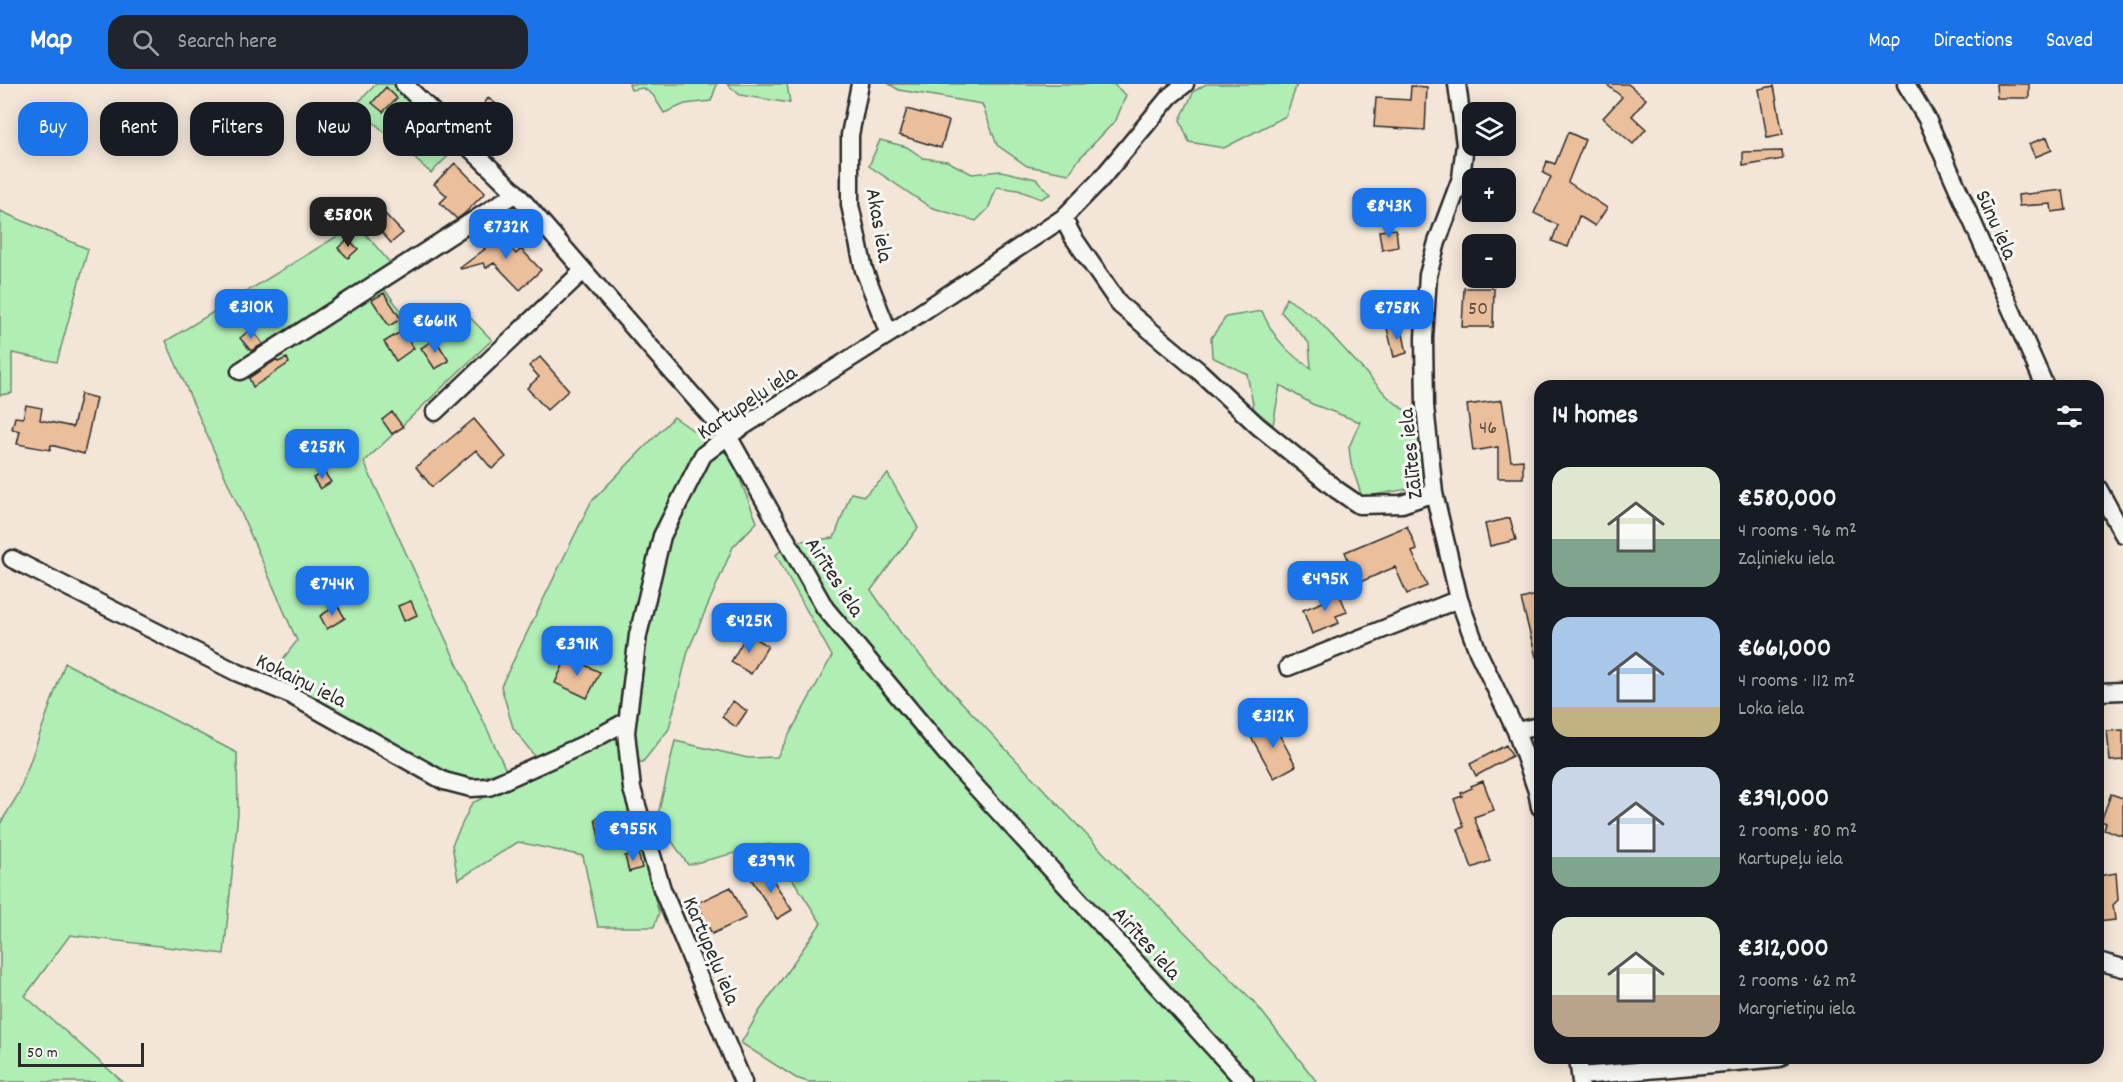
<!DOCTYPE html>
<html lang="en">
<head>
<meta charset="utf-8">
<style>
	:root { --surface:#171b24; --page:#20242c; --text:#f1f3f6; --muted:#9ea1a6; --accent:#1a73e8 }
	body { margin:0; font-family:Dekko,sans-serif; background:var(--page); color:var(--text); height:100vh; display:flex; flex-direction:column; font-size:22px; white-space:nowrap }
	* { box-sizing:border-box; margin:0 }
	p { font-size:20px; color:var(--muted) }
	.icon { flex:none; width:33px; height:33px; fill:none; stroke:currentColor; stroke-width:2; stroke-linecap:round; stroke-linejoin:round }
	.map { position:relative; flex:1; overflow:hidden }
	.details { position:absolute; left:1534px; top:296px; width:570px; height:684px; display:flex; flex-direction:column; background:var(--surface); border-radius:18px; box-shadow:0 3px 15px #0003 }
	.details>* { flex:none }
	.banner { position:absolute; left:18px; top:18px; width:570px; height:54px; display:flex; gap:12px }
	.tools { position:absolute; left:1462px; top:18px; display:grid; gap:12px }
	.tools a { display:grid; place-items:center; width:54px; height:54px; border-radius:12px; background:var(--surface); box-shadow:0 3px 15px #0003; font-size:30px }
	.scale { position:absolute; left:18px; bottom:15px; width:126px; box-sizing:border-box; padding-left:6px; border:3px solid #2b2b2b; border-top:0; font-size:16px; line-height:21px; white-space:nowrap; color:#2b2b2b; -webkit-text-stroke:4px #f6f6f2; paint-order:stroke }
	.price { position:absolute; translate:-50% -51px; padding:0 14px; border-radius:12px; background:var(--accent); color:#fff; font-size:20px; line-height:39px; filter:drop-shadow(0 2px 3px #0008) }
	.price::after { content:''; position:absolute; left:50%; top:36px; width:18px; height:14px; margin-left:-9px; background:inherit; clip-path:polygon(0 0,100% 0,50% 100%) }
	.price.selected { background:#222; color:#fff }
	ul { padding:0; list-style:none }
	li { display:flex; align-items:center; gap:18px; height:150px; padding:0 18px }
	li span { display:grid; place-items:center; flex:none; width:168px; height:120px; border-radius:18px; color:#555 }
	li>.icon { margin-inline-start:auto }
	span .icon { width:72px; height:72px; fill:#fffc; stroke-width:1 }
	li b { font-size:26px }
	h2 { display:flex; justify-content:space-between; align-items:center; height:72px; padding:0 18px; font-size:26px }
	.pill { padding:0 21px; border-radius:18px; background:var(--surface); box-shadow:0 3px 15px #0003; font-size:21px; line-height:54px }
	.pill.selected { background:var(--accent); color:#fff }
	header { display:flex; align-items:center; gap:36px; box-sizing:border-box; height:84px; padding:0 30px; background:var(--accent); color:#fff }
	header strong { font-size:28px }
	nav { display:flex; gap:33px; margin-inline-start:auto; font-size:21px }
	.search { width:420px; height:54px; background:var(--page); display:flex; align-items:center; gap:15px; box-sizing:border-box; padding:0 21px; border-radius:18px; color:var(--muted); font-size:22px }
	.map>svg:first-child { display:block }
</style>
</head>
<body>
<header>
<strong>Map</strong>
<div class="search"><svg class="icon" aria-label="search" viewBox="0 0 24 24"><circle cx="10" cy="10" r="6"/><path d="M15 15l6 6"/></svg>Search here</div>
<nav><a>Map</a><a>Directions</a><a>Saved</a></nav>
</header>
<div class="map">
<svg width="2123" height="998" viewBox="0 0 2123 998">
	<rect width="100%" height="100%" fill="#f3e6d8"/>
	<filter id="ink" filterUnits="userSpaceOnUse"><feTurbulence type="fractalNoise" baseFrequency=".0167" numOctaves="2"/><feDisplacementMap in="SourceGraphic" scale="12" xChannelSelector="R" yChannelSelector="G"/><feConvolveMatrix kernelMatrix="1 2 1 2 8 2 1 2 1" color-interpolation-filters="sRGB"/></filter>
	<g filter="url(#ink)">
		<path fill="#b0eeb4" stroke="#6e8c70" stroke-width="1.5" d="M376,0H398L456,64L431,89L355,22Z
			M629,0H717L711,17L685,20L664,29L653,11L643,4L631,6Z
			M727,0H787L790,19L740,11Z
			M889,0H1113L1126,11L1116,36L1079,75L1069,90L1027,82L997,61L982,20L899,6Z
			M1206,0H1297L1286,32L1224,64L1189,58L1180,36L1194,7Z
			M880,56L907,63L923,74L947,77L972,90L1001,87L1036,95L1050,110L1041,115L1018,106L997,103L988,125L976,137L930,123L869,82Z
			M0,127L88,165L57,278L12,269V309L0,311Z
			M357,140L391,180L385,206L418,249L456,219L492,256L364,378L506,686L467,698L268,594L297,557L166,257Z
			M1286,214L1316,234L1387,312L1419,338L1426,402L1362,413L1351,380L1349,363L1360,338L1312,320L1280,301L1273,341L1254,325L1247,290L1212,273L1211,254L1226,233L1262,227C1273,253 1287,269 1311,284L1309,259L1281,228Z
			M674,333L731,373L757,438L733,463L688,567L669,645L642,679L621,665L626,712L659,829L654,843H598L583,772L518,758L458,796L452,761L472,719L607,656L536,674L513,644L501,602L591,418Z
			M888,390L918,444L871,506L902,551L952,608L1131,798L1147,810L1255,919L1317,998H808L796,994L741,959L759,928L821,839L770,760L688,781L657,735L675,657L748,674L777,673L832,572L776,471L790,458L834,454L851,409L864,412Z
			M65,579L237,669L238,729L224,870L70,851L25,912L123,998H0V740L19,709Z"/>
		<path fill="#ebbf9b" stroke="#2b2b2b" stroke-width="1.5" d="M1606,0H1628L1646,15L1632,32L1646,45L1633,60L1603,34L1622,13Z
			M1996,0H2029V14H1997Z
			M1411,2L1427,3L1425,46L1374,43L1376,14L1410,16Z
			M1774,2L1783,51L1767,54L1759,5Z
			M386,3L397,14L383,28L372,19Z
			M488,14L499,22L487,39L476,32Z
			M907,25L949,37L941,64L899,51Z
			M1568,48L1585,56L1568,98L1607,124L1595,142L1579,132L1568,163L1552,157L1558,141L1534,129L1551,93L1543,89L1547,77L1555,80Z
			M2047,53L2052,66L2035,73L2029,60Z
			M1782,67L1783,75L1743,82V68Z
			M455,79L485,109L465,129L457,135L440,119L447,112L434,100Z
			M2063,106L2066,126L2052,128L2051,120L2019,122L2018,111Z
			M385,130L403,149L391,159L374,140Z
			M1396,145L1398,163L1382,166L1379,147Z
			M494,146L516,170L521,165L541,186L520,206L494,179L486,184L483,179L461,185L460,184L485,165L479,159Z
			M348,155L358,165L348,174L338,164Z
			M1464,204H1494L1493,243H1462Z
			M384,209L401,235L389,242L372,216Z
			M1401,241L1407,269L1394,273L1387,244Z
			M251,245L263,260L251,267L240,254Z
			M402,247L414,264L396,277L384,258Z
			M435,255L449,277L435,285L421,264Z
			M540,273L569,306L547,326L527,304L539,293L529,282Z
			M287,274L289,279L253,303L249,294L276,276L278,278Z
			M81,310L96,314L84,370L51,361L50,366L17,360L20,347L12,345L15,333L23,334L26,321L42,324L40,336L73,343Z
			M1502,316L1511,377L1523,376V394H1498V363L1473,367L1467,321Z
			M392,328L403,343L392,350L382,336Z
			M474,335L506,373L492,385L476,366L432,403L416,383Z
			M324,388L331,398L320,405L313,394Z
			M1510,434L1516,456L1490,462L1485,440Z
			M1407,442L1417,466L1412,468L1427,502L1407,510L1395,483L1358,499L1345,468Z
			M1337,504L1347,528L1336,532L1339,539L1312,550L1303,526L1323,518L1320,511Z
			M1540,510V573H1536L1521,515Z
			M411,517L417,531L404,537L398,522Z
			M337,521L345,534L327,545L320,532Z
			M747,550L768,562L751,590L731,578Z
			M567,573L600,588L587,614L555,599Z
			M733,617L747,627L736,643L722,633Z
			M1272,637L1296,682L1274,694L1249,649Z
			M2123,646V676L2110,677L2107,647Z
			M1506,661L1512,672L1476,692L1470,680Z
			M1483,697L1494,726L1474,733L1490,777L1472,784L1458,745L1464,743L1454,715L1462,712L1461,709L1472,704L1471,702Z
			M2111,710L2123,714V752L2104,745L2106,739L2101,737Z
			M618,729L622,748L599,753L595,735Z
			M638,769L642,784L629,788L625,772Z
			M766,785L792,826L777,835L751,795Z
			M2116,789L2118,816L2113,821L2115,836L2098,838V792Z
			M731,803L746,834L712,850L697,819Z"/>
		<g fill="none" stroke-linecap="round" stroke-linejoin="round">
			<g stroke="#2b2b2b" stroke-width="21">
				<path id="minor" d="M404,0L516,109L728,352L825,524L955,680L1245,998
					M860,0L850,51V121L864,186L889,250
					M1457,0L1465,60L1461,94L1437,158L1428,191L1424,254L1425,322L1434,409L1459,515L1478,568L1516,647L1537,707L1540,723
					M1906,0L1927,35L2045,302
					M1063,134L1073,153L1120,221L1200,288L1258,342L1337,406L1359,421L1402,420L1434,409
					M240,287L516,109
					M435,328L583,187
					M2098,404L2123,450
					M12,475L236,588L289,610L444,697L471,704L489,703L585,660L627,637
					M1288,583L1459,515
					M2098,608L2123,607
					M1516,647L1540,642
					M2098,877L2123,884
					M1578,974L1581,998
					M1581,992L1780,974
					M743,998L662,805L632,705L626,648L638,551L662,452L703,371L728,352L889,250L1063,134L1101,95L1170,12L1185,0"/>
			</g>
			<use href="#minor" stroke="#f6f6f2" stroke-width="16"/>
		</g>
	</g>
	<g text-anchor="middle" stroke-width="6" stroke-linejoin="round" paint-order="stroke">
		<g font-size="20" fill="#5b5047">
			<text x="1478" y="230">50</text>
			<text x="1488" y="349">46</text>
		</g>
		<g font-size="22" fill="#2b2b2b" stroke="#f6f6f2">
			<text transform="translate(1998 140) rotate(66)" y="8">Sūnu iela</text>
			<text transform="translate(881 141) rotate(80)" y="8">Akas iela</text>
			<text transform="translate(746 317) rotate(-34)" y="8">Kartupeļu iela</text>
			<text transform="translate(1409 370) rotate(-96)" y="8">Zālītes iela</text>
			<text transform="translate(836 492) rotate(57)" y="8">Airītes iela</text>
			<text transform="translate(302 595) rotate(26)" y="8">Kokaiņu iela</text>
			<text transform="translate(1148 858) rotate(48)" y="8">Airītes iela</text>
			<text transform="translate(713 866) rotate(67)" y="8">Kartupeļu iela</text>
		</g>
	</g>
</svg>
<div class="tools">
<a><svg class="icon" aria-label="layers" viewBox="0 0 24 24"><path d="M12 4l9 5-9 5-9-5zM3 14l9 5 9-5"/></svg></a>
<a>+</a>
<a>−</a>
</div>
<div class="scale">50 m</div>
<b class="price" style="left:1389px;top:155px">€843K</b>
<b class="price selected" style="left:348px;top:164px">€580K</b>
<b class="price" style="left:506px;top:176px">€732K</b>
<b class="price" style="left:251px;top:256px">€310K</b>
<b class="price" style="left:1397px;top:257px">€758K</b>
<b class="price" style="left:435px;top:270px">€661K</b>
<b class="price" style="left:322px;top:396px">€258K</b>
<b class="price" style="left:1325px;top:528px">€495K</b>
<b class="price" style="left:332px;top:533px">€744K</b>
<b class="price" style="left:749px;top:570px">€425K</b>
<b class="price" style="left:577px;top:593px">€391K</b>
<b class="price" style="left:1273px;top:665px">€312K</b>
<b class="price" style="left:633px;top:778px">€955K</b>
<b class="price" style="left:771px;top:810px">€399K</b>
<div class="banner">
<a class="pill selected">Buy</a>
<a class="pill">Rent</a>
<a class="pill">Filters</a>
<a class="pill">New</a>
<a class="pill">Apartment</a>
</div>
<section class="details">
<h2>14 homes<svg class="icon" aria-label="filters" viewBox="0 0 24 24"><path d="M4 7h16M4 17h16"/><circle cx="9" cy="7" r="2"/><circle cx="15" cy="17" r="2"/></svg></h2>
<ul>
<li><span style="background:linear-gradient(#dfe7d0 60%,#7fa58c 0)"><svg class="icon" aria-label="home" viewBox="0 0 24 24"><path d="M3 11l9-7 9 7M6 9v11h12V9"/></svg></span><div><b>€580,000</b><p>4 rooms · 96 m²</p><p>Zaļinieku iela</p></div></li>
<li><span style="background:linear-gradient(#a9c7e8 75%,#c2b280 0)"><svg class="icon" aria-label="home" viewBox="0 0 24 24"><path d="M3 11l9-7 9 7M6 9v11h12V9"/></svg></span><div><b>€661,000</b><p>4 rooms · 112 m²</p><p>Loka iela</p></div></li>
<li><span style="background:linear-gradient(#c9d6e8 75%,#7fa58c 0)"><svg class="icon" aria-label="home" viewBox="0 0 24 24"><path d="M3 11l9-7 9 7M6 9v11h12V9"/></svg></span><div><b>€391,000</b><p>2 rooms · 80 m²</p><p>Kartupeļu iela</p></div></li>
<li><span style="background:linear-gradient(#dfe7d0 65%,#b9a48a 0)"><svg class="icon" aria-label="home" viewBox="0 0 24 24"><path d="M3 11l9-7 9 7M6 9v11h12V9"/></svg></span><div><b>€312,000</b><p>2 rooms · 62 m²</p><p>Margrietiņu iela</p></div></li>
</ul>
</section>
</div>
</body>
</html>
